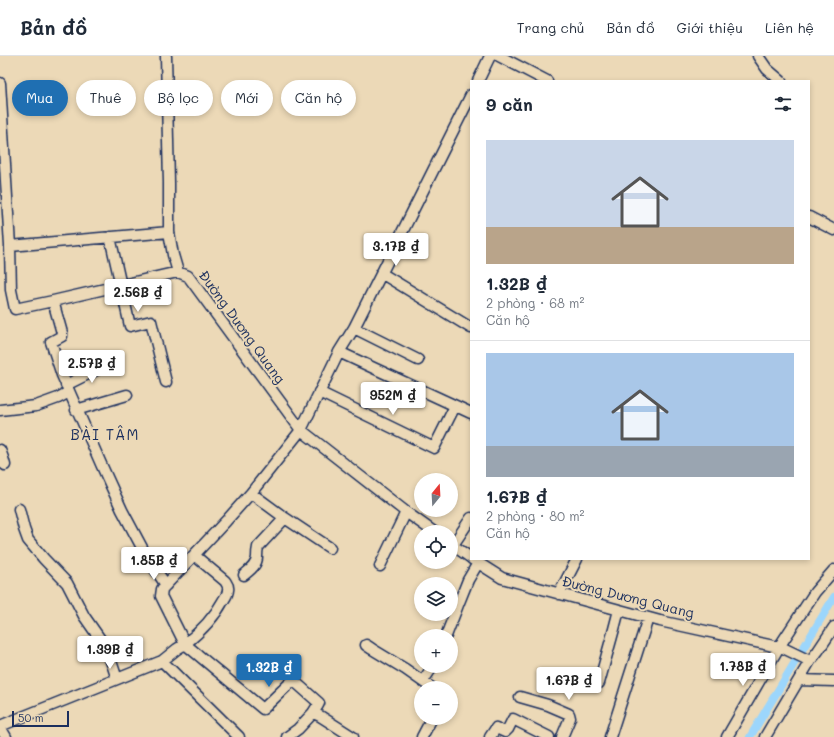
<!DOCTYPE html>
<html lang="vi">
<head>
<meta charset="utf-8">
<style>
	:root { --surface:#fff; --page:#f6f6f7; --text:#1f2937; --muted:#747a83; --line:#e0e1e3; --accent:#1f6fb2 }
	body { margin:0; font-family:Mali,sans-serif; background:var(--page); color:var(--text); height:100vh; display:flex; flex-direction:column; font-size:15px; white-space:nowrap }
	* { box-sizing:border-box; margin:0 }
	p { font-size:13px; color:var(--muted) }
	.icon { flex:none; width:22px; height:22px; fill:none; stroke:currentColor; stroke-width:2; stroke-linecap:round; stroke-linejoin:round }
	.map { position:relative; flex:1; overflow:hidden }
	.side { position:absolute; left:470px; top:24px; width:340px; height:480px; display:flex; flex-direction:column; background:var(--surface); border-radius:0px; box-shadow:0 2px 6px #0003 }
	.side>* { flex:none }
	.banner { position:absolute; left:12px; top:24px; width:380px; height:36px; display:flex; gap:8px }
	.needle { width:26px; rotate:18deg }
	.buttons { position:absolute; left:414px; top:417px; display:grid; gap:8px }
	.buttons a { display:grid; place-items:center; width:44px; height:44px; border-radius:50%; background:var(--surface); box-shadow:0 2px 6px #0003; font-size:20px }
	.scale { position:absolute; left:12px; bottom:10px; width:57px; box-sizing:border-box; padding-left:4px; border:2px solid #1b2f5e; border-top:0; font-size:11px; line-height:14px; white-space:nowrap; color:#1b2f5e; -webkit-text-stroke:3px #ecd9b7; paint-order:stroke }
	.price { position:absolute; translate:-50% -34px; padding:0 9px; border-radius:4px; background:#fff; color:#222; font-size:13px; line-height:26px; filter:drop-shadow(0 1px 2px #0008) }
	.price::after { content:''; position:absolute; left:50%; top:24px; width:12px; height:9px; margin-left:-6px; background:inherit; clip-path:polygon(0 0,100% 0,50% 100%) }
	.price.current { background:var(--accent); color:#fff }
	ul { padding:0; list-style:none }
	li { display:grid; align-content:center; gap:8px; height:212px; padding:0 16px }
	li+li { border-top:1px solid var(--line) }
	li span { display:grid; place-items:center; height:124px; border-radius:0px; color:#555 }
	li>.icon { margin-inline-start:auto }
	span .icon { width:72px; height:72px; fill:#fffc; stroke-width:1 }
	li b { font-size:17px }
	h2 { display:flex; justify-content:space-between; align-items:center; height:48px; padding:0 16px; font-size:17px }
	.chip { padding:0 14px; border-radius:18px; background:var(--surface); box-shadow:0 2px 6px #0003; font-size:14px; line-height:36px }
	.chip.current { background:var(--accent); color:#fff }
	header { display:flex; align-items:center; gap:24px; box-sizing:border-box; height:56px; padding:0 20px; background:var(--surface); border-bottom:1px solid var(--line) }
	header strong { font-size:19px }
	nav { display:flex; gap:22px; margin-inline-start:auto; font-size:14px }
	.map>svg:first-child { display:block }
</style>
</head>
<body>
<header>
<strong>Bản đồ</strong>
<nav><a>Trang chủ</a><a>Bản đồ</a><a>Giới thiệu</a><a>Liên hệ</a></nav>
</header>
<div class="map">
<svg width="834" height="681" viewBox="0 0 834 681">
	<rect width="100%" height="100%" fill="#ecd9b7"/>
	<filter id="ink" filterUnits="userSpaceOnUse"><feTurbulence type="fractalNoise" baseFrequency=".025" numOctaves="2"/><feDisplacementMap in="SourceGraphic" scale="8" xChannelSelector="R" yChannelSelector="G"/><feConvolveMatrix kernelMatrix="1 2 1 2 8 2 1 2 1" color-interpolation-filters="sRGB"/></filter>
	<g filter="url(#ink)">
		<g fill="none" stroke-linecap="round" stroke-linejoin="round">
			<path stroke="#9cd6fc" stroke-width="8" d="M750,681L834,541"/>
			<g stroke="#1b2f5e" stroke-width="13">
				<path id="minor" d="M166,0L169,127V176
					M499,0L547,25
					M758,0L767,13L781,25
					M478,25L490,0
					M0,27L10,190L11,234L15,253L53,245L178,216L188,220L301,374L406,456L434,476
					M809,161L834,174
					M110,181L130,270L151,265L166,326
					M10,190L169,176L173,199L178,216
					M381,217L471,272
					M53,245L62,277V280L51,286L62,319L101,408L122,454L147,501L166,529
					M354,272L418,304
					M339,296L471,357
					M66,329L108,308
					M319,336L434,392L455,350
					M0,354L36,350L58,342L69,336
					M76,354L127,339
					M0,394L3,402L5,409
					M251,437L285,462L330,492
					M19,453L24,473L28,484L44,503L67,527L84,560L107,593L117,623
					M451,488L471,502
					M453,489L471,462
					M194,499L225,525C227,528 229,530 228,534C228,538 225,542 223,545C214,562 200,576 185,588L263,653L293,624L319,647L318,649L313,657
					M472,503L502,522L660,565L783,592L810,605L818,595L834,571
					M380,510L406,456
					M244,519C250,514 257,509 257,501C257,497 257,495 258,491L285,462
					M559,538L577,503
					M446,580L458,549L468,524L478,507
					M366,589L372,593L405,613L432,632
					M799,624L834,625
					M423,625L433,610
					M599,627L614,573L619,554
					M520,641L548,649L569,658L570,662L562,681
					M0,670L162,605
					M0,671L6,681
					M239,681L162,605L177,593L185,588L161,540L162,533L226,465L251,437L301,374L339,296L354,272L471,39
					M287,681L298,673L313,657L320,660L353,681
					M422,681L432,662
					M490,681L496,672L505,676L508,673L513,663L549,681
					M610,681L648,562
					M727,681L779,591L815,536L834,514
					M765,681L810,605"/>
			</g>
			<use href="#minor" stroke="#ecd9b7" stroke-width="10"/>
		</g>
	</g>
	<g text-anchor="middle" stroke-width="4" stroke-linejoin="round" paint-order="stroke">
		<g font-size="14" fill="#1b2f5e" stroke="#ecd9b7">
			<text transform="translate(242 271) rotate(54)" y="5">Đường Dương Quang</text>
			<text transform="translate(628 541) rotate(14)" y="5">Đường Dương Quang</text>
		</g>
		<g font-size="15" letter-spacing="1" fill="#1b2f5e" stroke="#ecd9b7">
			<text x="105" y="384">BÀI TÂM</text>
		</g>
	</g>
</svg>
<div class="buttons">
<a><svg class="needle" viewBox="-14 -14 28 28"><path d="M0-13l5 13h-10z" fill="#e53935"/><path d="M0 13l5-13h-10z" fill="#747a83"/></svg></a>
<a><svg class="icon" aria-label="locate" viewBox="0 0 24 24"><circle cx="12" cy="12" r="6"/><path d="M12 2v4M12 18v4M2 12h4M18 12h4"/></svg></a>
<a><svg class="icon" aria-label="layers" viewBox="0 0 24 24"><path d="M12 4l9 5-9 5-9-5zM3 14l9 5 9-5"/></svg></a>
<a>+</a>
<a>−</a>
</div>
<div class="scale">50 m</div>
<b class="price" style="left:396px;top:211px">3.17B ₫</b>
<b class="price" style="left:138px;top:257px">2.56B ₫</b>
<b class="price" style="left:92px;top:328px">2.57B ₫</b>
<b class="price" style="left:393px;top:360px">952M ₫</b>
<b class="price" style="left:154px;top:525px">1.85B ₫</b>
<b class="price" style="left:110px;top:614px">1.39B ₫</b>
<b class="price" style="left:743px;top:631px">1.78B ₫</b>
<b class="price current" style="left:269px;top:632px">1.32B ₫</b>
<b class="price" style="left:569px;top:645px">1.67B ₫</b>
<div class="banner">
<a class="chip current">Mua</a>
<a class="chip">Thuê</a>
<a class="chip">Bộ lọc</a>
<a class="chip">Mới</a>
<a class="chip">Căn hộ</a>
</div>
<section class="side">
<h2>9 căn<svg class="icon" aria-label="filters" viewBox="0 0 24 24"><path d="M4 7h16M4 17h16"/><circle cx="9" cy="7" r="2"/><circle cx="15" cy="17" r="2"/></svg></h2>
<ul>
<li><span style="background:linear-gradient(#c9d6e8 70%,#b9a48a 0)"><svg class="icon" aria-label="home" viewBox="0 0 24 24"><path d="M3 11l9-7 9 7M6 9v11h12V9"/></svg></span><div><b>1.32B ₫</b><p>2 phòng · 68 m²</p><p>Căn hộ</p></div></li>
<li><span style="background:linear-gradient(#a9c7e8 75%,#9aa5b1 0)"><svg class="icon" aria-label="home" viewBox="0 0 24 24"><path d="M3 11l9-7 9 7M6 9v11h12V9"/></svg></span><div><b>1.67B ₫</b><p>2 phòng · 80 m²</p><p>Căn hộ</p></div></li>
</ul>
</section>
</div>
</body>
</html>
